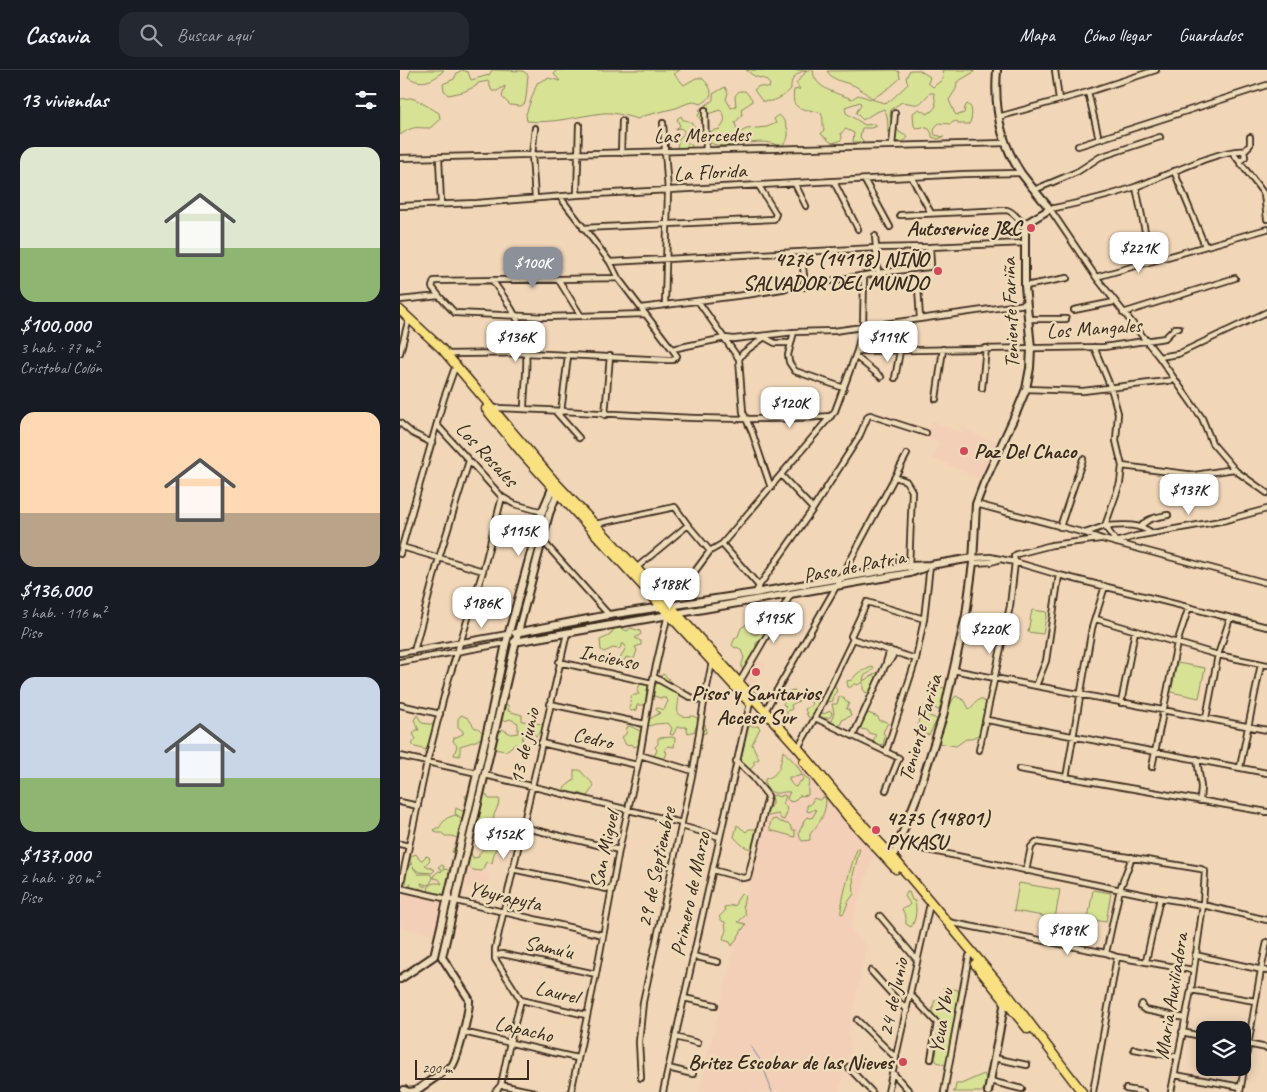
<!DOCTYPE html>
<html lang="es">
<head>
<meta charset="utf-8">
<style>
	:root { --surface:#171b24; --page:#242831; --text:#f1f3f6; --muted:#9ea1a6; --line:#363941; --accent:#8c9099 }
	body { margin:0; font-family:Caveat,sans-serif; background:var(--page); color:var(--text); height:100vh; display:flex; flex-direction:column; font-size:19px; white-space:nowrap }
	* { box-sizing:border-box; margin:0 }
	p { font-size:16px; color:var(--muted) }
	.icon { flex:none; width:28px; height:28px; fill:none; stroke:currentColor; stroke-width:2; stroke-linecap:round; stroke-linejoin:round }
	.map { position:relative; flex:1; overflow:hidden }
	.panel { display:flex; flex-direction:column; background:var(--surface); width:400px }
	.panel>* { flex:none }
	.controls { position:absolute; left:796px; top:951px; display:grid; gap:10px }
	.controls a { display:grid; place-items:center; width:55px; height:55px; border-radius:10px; background:var(--surface); box-shadow:0 2px 12px #0003; font-size:25px }
	.scale { position:absolute; left:15px; bottom:12px; width:114px; box-sizing:border-box; padding-left:5px; border:2px solid #3b2a1e; border-top:0; font-size:14px; line-height:18px; white-space:nowrap; color:#3b2a1e; -webkit-text-stroke:4px #eedbb9; paint-order:stroke }
	.price { position:absolute; translate:-50% -42px; padding:0 11px; border-radius:10px; background:#fff; color:#222; font-size:16px; line-height:32px; filter:drop-shadow(0 1px 2px #0008) }
	.price::after { content:''; position:absolute; left:50%; top:30px; width:15px; height:11px; margin-left:-8px; background:inherit; clip-path:polygon(0 0,100% 0,50% 100%) }
	.price.active { background:var(--accent); color:#fff }
	ul { padding:0; list-style:none }
	li { display:grid; align-content:center; gap:10px; height:265px; padding:0 20px }
	li span { display:grid; place-items:center; height:155px; border-radius:15px; color:#555 }
	li>.icon { margin-inline-start:auto }
	span .icon { width:90px; height:90px; fill:#fffc; stroke-width:1 }
	li b { font-size:21px }
	h2 { display:flex; justify-content:space-between; align-items:center; height:60px; padding:0 20px; font-size:21px }
	header { display:flex; align-items:center; gap:30px; box-sizing:border-box; height:70px; padding:0 25px; background:var(--surface); border-bottom:1px solid var(--line) }
	header strong { font-size:24px }
	nav { display:flex; gap:28px; margin-inline-start:auto; font-size:18px }
	.search { width:350px; height:45px; background:var(--page); display:flex; align-items:center; gap:12px; box-sizing:border-box; padding:0 18px; border-radius:15px; color:var(--muted); font-size:19px }
	main { display:flex; flex:1; min-height:0 }
	.map>svg:first-child { display:block }
</style>
</head>
<body>
<header>
<strong>Casavia</strong>
<div class="search"><svg class="icon" aria-label="search" viewBox="0 0 24 24"><circle cx="10" cy="10" r="6"/><path d="M15 15l6 6"/></svg>Buscar aquí</div>
<nav><a>Mapa</a><a>Cómo llegar</a><a>Guardados</a></nav>
</header>
<main>
<section class="panel">
<h2>13 viviendas<svg class="icon" aria-label="filters" viewBox="0 0 24 24"><path d="M4 7h16M4 17h16"/><circle cx="9" cy="7" r="2"/><circle cx="15" cy="17" r="2"/></svg></h2>
<ul>
<li><span style="background:linear-gradient(#dfe7d0 65%,#8fb573 0)"><svg class="icon" aria-label="home" viewBox="0 0 24 24"><path d="M3 11l9-7 9 7M6 9v11h12V9"/></svg></span><div><b>$100,000</b><p>3 hab. · 77 m²</p><p>Cristobal Colón</p></div></li>
<li><span style="background:linear-gradient(#ffd9b3 65%,#b9a48a 0)"><svg class="icon" aria-label="home" viewBox="0 0 24 24"><path d="M3 11l9-7 9 7M6 9v11h12V9"/></svg></span><div><b>$136,000</b><p>3 hab. · 116 m²</p><p>Piso</p></div></li>
<li><span style="background:linear-gradient(#c9d6e8 65%,#8fb573 0)"><svg class="icon" aria-label="home" viewBox="0 0 24 24"><path d="M3 11l9-7 9 7M6 9v11h12V9"/></svg></span><div><b>$137,000</b><p>2 hab. · 80 m²</p><p>Piso</p></div></li>
</ul>
</section>
<div class="map">
<svg width="867" height="1022" viewBox="0 0 867 1022">
	<rect width="100%" height="100%" fill="#f1d6b8"/>
	<filter id="ink" filterUnits="userSpaceOnUse"><feTurbulence type="fractalNoise" baseFrequency=".02" numOctaves="2"/><feDisplacementMap in="SourceGraphic" scale="10" xChannelSelector="R" yChannelSelector="G"/><feConvolveMatrix kernelMatrix="1 2 1 2 8 2 1 2 1" color-interpolation-filters="sRGB"/></filter>
	<g filter="url(#ink)">
		<path fill="#f4cfb7" d="M533,351L561,363L563,358L596,373L580,409L533,388L539,373L525,367Z
			M356,589L366,595L352,618L344,609Z
			M383,676L475,780L450,859L467,877L448,963L451,974L439,1022H299Z
			M67,800L90,804L86,821L64,816Z
			M4,821L43,830L36,864L0,857V838Z"/>
		<path fill="#d7e295" stroke="#89865a" d="M11,0H44C34,11 21,16 8,7Z
			M62,0L68,2L71,10L89,5L92,0L123,1L128,5C127,14 127,24 125,33L121,36L110,35L102,27L105,16L97,21H92L88,11L78,13L76,16L63,22L48,25L44,20L43,14L54,9L57,3Z
			M156,0H280L274,4L284,15L296,8H302C312,18 316,26 301,34L294,32L288,33L276,38L243,46L238,49C226,46 215,42 203,43C177,46 153,54 127,51L126,44L137,13L148,8L160,11L154,4Z
			M346,0H413C414,19 437,23 452,29L458,25L484,33L490,31L508,14L506,8L510,0H519L530,7L528,13L533,17L543,9L542,0H573L574,2L557,12L556,19L549,30L555,44L558,45L564,43L565,37L567,34L570,36C573,40 572,50 569,54H559L557,51L553,52L551,54L539,53C535,57 533,60 535,65L544,67L538,69L532,67V64L529,59L523,57L516,58L514,56L513,43L519,39L527,44L532,41L536,36L534,23H530C517,37 521,35 502,32L491,39L490,46L499,62L508,67C505,73 495,73 490,70C485,59 491,50 484,39L474,43L463,50L456,43L461,35L460,32L445,37L446,43L465,55L474,54L477,56L471,58H462L460,67L464,72H453L454,63L446,59L441,63L442,68L440,71L432,73L421,64L424,60C422,54 424,49 421,43C404,37 390,43 394,20L400,19L396,13L405,3L406,0C396,3 390,9 391,19C383,27 374,33 362,31L354,20L359,16L369,18L370,15C366,8 363,9 357,7C353,6 349,2 346,0Z
			M496,0L499,2L500,8C494,15 480,25 472,28C466,24 461,19 455,16C444,11 434,12 427,1Z
			M325,17L328,23L326,29L331,38L336,36L335,26L339,21H345L352,29V32L341,39L342,45L335,53L338,63L347,59L367,57L376,53L374,49L379,45C388,52 394,72 379,76C357,64 325,85 305,70L304,67L308,62L320,59C325,52 327,47 320,40L308,44L301,51L298,45L300,43L299,40L313,30V24Z
			M11,28L17,30L39,43L40,49L30,58C14,58 15,55 0,65V29Z
			M281,46L283,50C291,50 293,55 299,61L296,65L290,63L284,66L285,72L291,74L292,76L291,79L283,81L281,79L278,80L277,78L279,68L284,64V61L281,58L275,59L280,56L277,49Z
			M632,540L647,542L643,564L628,562Z
			M206,549V554L120,570L118,566Z
			M347,554L351,557V563L356,565L362,561L364,563L367,562L365,568L356,573V579L353,586L355,592L350,600L344,602C340,598 342,593 344,588L341,580L337,577L335,578L332,575L335,568L338,566L341,558Z
			M215,558H221L227,561L231,558L240,561L241,564L235,568L241,571V575L235,577L237,580L234,589L226,587L225,590L222,591L220,589L226,577L224,574H221V577L219,579L213,578L204,582L201,580L200,570L209,566Z
			M105,575H109L110,577L64,787L71,783L73,788L79,787V784L83,779L91,778L90,776L93,774H99L100,777L95,780L92,793L86,792L82,801L73,800L68,796L65,797L55,829L44,827L43,825L39,827L28,822L29,815C33,813 38,812 42,814L39,809L34,808L33,806L39,801L41,802L42,800L38,797L41,795L44,796L43,800L46,799L52,802L55,785L52,782L55,775L57,776L62,756L60,757L61,760L57,768L52,766H45L42,763H37L34,760L36,758H39C46,748 45,748 56,745L60,749L59,746L55,744L56,738L62,741L67,740L69,729H66L65,726L71,723L83,667C75,672 69,673 60,676V686L54,685L57,676L53,671L54,668L63,664V661L58,657V649L61,645L68,648L75,658H78L84,664Z
			M777,593L805,598L799,628L771,622Z
			M471,597L474,598C471,603 468,603 464,606L463,611L478,602L479,605L475,612L474,620L466,623L463,619V612L457,615L455,613L451,617H448L447,611L452,610C460,598 462,603 471,597Z
			M263,604L269,609V612H266C270,616 276,620 278,624C282,632 268,650 293,646L299,649L300,655L305,654L306,663L302,664L300,661V655L295,658V661L288,663L286,657H277L273,665L270,664L272,658L268,653C262,654 255,653 250,656L247,653L248,650L260,643L255,639L258,638L264,640L268,631L266,628H260L254,626L252,620L256,614L262,612L258,609Z
			M532,611L536,613L537,616L544,618C548,624 543,631 541,638L538,640L533,637V627L528,624L533,620Z
			M241,612L250,615L251,618L247,621V629L244,635H237L236,640L231,641L229,639L231,636L230,631L231,626L239,624L237,621Z
			M435,617L437,621L433,626V631L427,632L422,641L423,644L431,641L432,644L429,648H421L419,644L411,648L408,647L405,639L412,635L411,631L414,629L424,633L426,632L427,626L431,624V620Z
			M389,621L394,620L397,622L399,631L391,635L392,639L387,641V650L380,653V650L383,644L382,641L386,637L383,634L386,628L389,627Z
			M556,626L565,631L569,639C573,637 575,632 580,629L586,632L582,650L584,662L570,669H566L556,676L538,673V670C540,661 550,630 556,626Z
			M439,627L444,628L445,631L449,633L446,639L449,640L451,646L443,649L440,655L433,656L431,651L434,643L432,634H437Z
			M103,633L109,636L108,641L122,645V651L134,652L143,655L145,658L136,666L129,657L124,661L121,676H118L115,674L106,681L93,679L94,664L101,662L102,659L111,664L118,663V653L110,649L104,651L101,649Z
			M524,636L526,638V641L529,646L535,648L537,650L529,665L524,663L515,665V662L519,657L518,654L521,638Z
			M468,643L478,647L480,651H484L488,653L483,662L485,666L483,675L474,674L473,671L476,665L469,663L467,660L461,659L459,656Z
			M17,645L22,653L36,655L33,659L31,673L28,674V680L15,677L12,674L16,669L13,664L16,660H19L14,650Z
			M230,656L242,662L238,670L240,675L234,677L232,674L226,675L222,667L226,664L227,657Z
			M349,656H358L360,658L352,674L359,689L354,691V695L349,701L339,689C342,685 347,663 349,656Z
			M272,667L275,668L274,677L268,676L264,681L267,682L265,688L259,689L254,686L257,680L255,677L258,674V668Z
			M383,681C390,688 398,694 402,705L395,707H389C388,710 393,717 396,717L399,712L402,711L403,705L410,711L408,716V725L399,726L393,732L389,731L387,728L390,722C379,721 375,728 365,716V709C379,706 381,694 383,681Z
			M174,700H180C184,706 190,709 194,716L187,726L179,723L164,724V718L174,710Z
			M85,723L89,729H99L100,731L94,745L92,760H89L84,756L81,758L75,756L78,750V744L81,743L79,738L80,728Z
			M375,725L379,727L383,725L386,726L383,734L386,736L387,742L384,750L381,749L378,744L369,746L367,745L366,742L372,734V726Z
			M423,727L426,729C426,743 420,753 410,764V770L402,771C395,761 403,759 404,750L407,747L412,748L416,741L415,739L409,742L407,741V735H410L414,728L419,730Z
			M376,749L378,751L390,755L392,760H395V767L370,760V754L372,750Z
			M337,755L346,762L349,759H356L353,778C345,780 339,772 334,767Z
			M458,778H460L453,805L454,824L448,832L444,843L441,844C439,838 454,783 458,778Z
			M16,784L19,789L22,790L26,786L29,787L30,790L25,795L35,800L32,803L19,802L13,797L18,804H30L33,808L30,814L27,815L21,813L22,816H25L26,817L23,821L20,818L16,820H11L10,816L11,813L7,816L5,814L7,811L4,810L6,807L5,805L6,799L8,798L10,794L12,795L10,791L11,786Z
			M619,813L660,820L655,848L614,841Z
			M693,820L711,823L706,852L688,849Z
			M507,822H509L512,830L515,831C517,839 516,851 511,857L506,854V847L502,839L507,837L510,834L505,826Z
			M341,824L345,825L343,836L346,845L338,852L346,854L332,876L330,872L324,870L323,868L326,861L325,852L322,851L319,847L325,841L324,837L336,835V832Z
			M546,917L558,920L559,924C555,940 554,955 551,971C550,979 548,985 549,994L545,995L537,992L535,988C540,976 531,971 542,960L537,949L531,944L535,930L544,927L545,922L543,918Z
			M584,1004C588,1012 588,1016 581,1022H553L555,1020L556,1014H561Z"/>
		<g fill="none" stroke-linecap="round" stroke-linejoin="round">
			<path stroke="#74899f" stroke-width="1" d="M350,975L362,993L372,1022"/>
			<g stroke="#3b2a1e" stroke-width="8">
				<path id="street" d="M655,0L659,30
					M688,22L699,69
					M305,40L306,81
					M598,47L688,22L756,0
					M263,53L268,121L265,235
					M492,76L495,43
					M678,76L867,15
					M844,81L850,75V67
					M221,83L222,51
					M833,83L864,124L867,149
					M0,88L606,73
					M39,88L41,134
					M840,91L845,87L844,81C822,78 759,109 735,117C707,127 679,133 650,139L696,207L867,159
					M774,101L805,176
					M512,108L531,143
					M465,111L490,157
					M434,112L458,159
					M395,114L406,136
					M736,117L751,191
					M634,120L677,102L700,87L760,67
					M177,125L179,55
					M160,127L210,192L218,208L272,279L325,268L334,269L394,262L434,261L626,234
					M135,128L132,85L135,58
					M0,136L77,133L177,125L564,104L621,103
					M500,145L607,140C614,142 618,150 625,154
					M183,158L374,149L376,144L359,116
					M401,183L404,205V217
					M210,192L476,178L475,166
					M478,203L529,197L531,194L530,177
					M696,207L759,287L802,348L812,373L836,401L867,423
					M158,209L181,246
					M92,210C105,228 121,250 125,272C129,294 124,318 124,339
					M625,216L667,208
					M518,217L520,249
					M39,226L32,217L34,211L218,208
					M0,230L39,226L55,243L146,247L245,244
					M298,231L339,289L343,342L352,362L371,418
					M241,238L352,224L478,203L476,178L530,177L625,173
					M674,240L714,232
					M723,243L835,208
					M628,249H666
					M394,262L388,285L389,292L395,301L444,318
					M364,267L375,273H391
					M694,277L711,318L718,343L716,371L722,396L720,413L705,456L685,463L702,469L867,513
					M457,281L704,277L765,268L775,258H779
					M0,283L8,252
					M46,284L126,283L268,290H273L277,286L272,279
					M455,286L481,307
					M759,287L778,284L867,242
					M339,289L343,283L366,266
					M495,308L500,281
					M582,318L586,278
					M626,319L683,321L775,310
					M536,329L543,279
					M93,338C205,341 318,355 431,346
					M156,342L179,368
					M161,342L168,286
					M205,345L210,286
					M0,353L12,363L32,373
					M37,355L102,427L114,434L143,442
					M722,396L795,405L834,399
					M381,405L413,439
					M495,407L506,411L512,421L509,498
					M576,434L685,463
					M195,454L275,437L288,455L310,481L322,474L435,341L457,281L463,256L464,207
					M660,457L683,389
					M741,457C746,448 758,447 768,445
					M142,470L209,545
					M716,472L736,466L826,450L867,439
					M717,473L705,456C722,455 738,453 752,463
					M322,474L359,516
					M2,477L83,501
					M0,484L44,328L54,300
					M573,488L590,487L615,492L614,486L617,484L652,475L700,469
					M573,493L591,492L598,490
					M236,498L288,455
					M290,508L310,481
					M355,524L359,516L413,439L459,367L468,346L470,345L526,363
					M696,549L818,585L867,595
					M453,569L516,589L524,549L530,495
					M14,581L39,488L69,391
					M0,583L108,564
					M0,592L106,573
					M159,592L252,613
					M485,596L490,591L495,582
					M553,600L867,660
					M254,607L288,626L304,632
					M339,613L391,524
					M636,616L646,591L659,505
					M721,633L735,561
					M150,634L245,654
					M0,635L40,644
					M365,641L441,508L507,384
					M415,648L499,688L486,720
					M806,648L818,585L830,548
					M587,650L867,703
					M453,666L485,596L490,580
					M141,673L237,695
					M398,678L415,648L453,569L451,566L467,532L524,549
					M579,680L610,536L615,492L659,505L867,557
					M486,682L516,589
					M240,685L293,701
					M0,686L77,703
					M797,689L801,717L800,731
					M752,697L777,573L789,537
					M840,697L861,594
					M619,699L867,742
					M85,705L282,753
					M666,708L692,558L705,516
					M0,732L18,736
					M281,756L320,767
					M122,757L219,780
					M0,774L9,776
					M499,774L760,828
					M112,799L212,820
					M313,800L343,808L348,807L368,726L353,707L336,691
					M626,801L631,777L636,772L801,799L805,801L803,835L791,920L771,1022
					M0,818L27,692L48,611L83,501L102,427
					M0,818L203,865
					M480,846L517,890
					M548,852L706,883L717,887L793,900
					M706,883L720,819L732,787
					M795,885L867,901
					M95,886L102,884L196,904
					M293,886L318,892
					M746,891L760,828L803,835L867,850
					M471,901L507,941
					M791,920L855,931
					M511,925L537,953L531,989
					M284,928L315,935
					M121,930L186,945
					M742,934L741,937L745,940L785,948
					M457,950L496,988
					M63,962L177,988
					M782,962L805,967
					M275,967L298,973
					M842,973L867,978
					M734,979L778,987
					M594,988L627,995
					M448,997L472,1022
					M268,998L293,1004
					M493,1003L510,1022
					M775,1005L841,1017
					M241,1008L239,972L243,932L293,701L304,632L312,592
					M590,1011L622,1019
					M101,1015L134,1022
					M726,1019L743,1022
					M95,1022L101,1015L110,972L121,930L95,889V879L167,563
					M171,1022L196,904L219,780L240,685L252,613L268,544
					M263,1022L350,633
					M488,1022L529,838
					M544,1022L569,886
					M693,1022L717,887
					M840,1022L861,900L867,872"/>
			</g>
			<g stroke="#3b2a1e" stroke-width="10">
				<path id="secondary" d="M115,563L209,545L355,523L509,496L530,495L573,488
					M114,572L510,503L524,498
					M493,787L518,724L543,646L566,545L573,493L576,434L584,413L617,341L626,319L630,298L631,278L625,216V154L650,139C640,127 630,115 621,103C600,72 594,36 597,0
					M0,909L34,886L90,649L106,573L142,442L154,414
					M4,1020L9,1022L15,1021
					M14,1022L52,996C58,987 70,940 69,929L42,887L118,562L149,444L159,419
					M588,1022L605,931"/>
			</g>
			<g stroke="#3b2a1e" stroke-width="11">
				<path id="highway" d="M0,240L42,279L155,412L236,498L398,678L453,744L493,787L609,926L682,1022
					M86,339L122,383L157,422L349,632
					M404,692L448,747L496,799
					M575,894L628,959"/>
			</g>
			<use href="#street" stroke="#eedbb9" stroke-width="4.5"/>
			<use href="#secondary" stroke="#eedbb9" stroke-width="6"/>
			<use href="#highway" stroke="#f9e181" stroke-width="8"/>
		</g>
	</g>
	<g fill="#d1495b" stroke="#eedbb9" stroke-width="2">
		<circle cx="631" cy="158" r="5"/>
		<circle cx="538" cy="201" r="5"/>
		<circle cx="564" cy="381" r="5"/>
		<circle cx="356" cy="602" r="5"/>
		<circle cx="476" cy="760" r="5"/>
		<circle cx="503" cy="992" r="5"/>
	</g>
	<g text-anchor="middle" stroke-width="5" stroke-linejoin="round" paint-order="stroke">
		<g font-size="21" fill="#3b2a1e" stroke="#eedbb9">
			<text transform="translate(302 65) rotate(-1)" y="7">Las Mercedes</text>
			<text transform="translate(310 102) rotate(-3)" y="7">La Florida</text>
			<text transform="translate(610 243) rotate(-92)" y="7">Teniente Fariña</text>
			<text transform="translate(694 258) rotate(-4)" y="7">Los Mangales</text>
			<text transform="translate(87 384) rotate(47)" y="7">Los Rosales</text>
			<text transform="translate(454 496) rotate(-11)" y="7">Paso de Patria</text>
			<text transform="translate(209 587) rotate(12)" y="7">Incienso</text>
			<text transform="translate(520 658) rotate(-74)" y="7">Teniente Fariña</text>
			<text transform="translate(193 668) rotate(13)" y="7">Cedro</text>
			<text transform="translate(124 676) rotate(-77)" y="7">13 de junio</text>
			<text transform="translate(204 780) rotate(-78)" y="7">San Miguel</text>
			<text transform="translate(256 797) rotate(-78)" y="7">29 de Septiembre</text>
			<text transform="translate(290 824) rotate(-78)" y="7">Primero de Marzo</text>
			<text transform="translate(105 826) rotate(13)" y="7">Ybyrapyta</text>
			<text transform="translate(149 877) rotate(12)" y="7">Samu'u</text>
			<text transform="translate(157 922) rotate(14)" y="7">Laurel</text>
			<text transform="translate(771 926) rotate(-81)" y="7">Maria Auxiliadora</text>
			<text transform="translate(493 927) rotate(-78)" y="7">24 de Junio</text>
			<text transform="translate(541 951) rotate(-80)" y="7">Ycua Ybu</text>
			<text transform="translate(124 959) rotate(13)" y="7">Lapacho</text>
		</g>
		<g font-size="21" font-weight="bold" fill="#3b2a1e" stroke="#eedbb9" text-anchor="end">
			<text x="621" y="165">Autoservice J&amp;C</text>
			<text x="528" y="196">4276 (14118) NIÑO<tspan x="528" dy="24">SALVADOR DEL MUNDO</tspan></text>
			<text x="574" y="388" text-anchor="start">Paz Del Chaco</text>
			<text x="356" y="630" text-anchor="middle">Pisos y Sanitarios<tspan x="356" dy="24">Acceso Sur</tspan></text>
			<text x="486" y="755" text-anchor="start">4275 (14801)<tspan x="486" dy="24">PYKASU</tspan></text>
			<text x="493" y="999">Britez Escobar de las Nieves</text>
		</g>
	</g>
</svg>
<div class="controls">
<a><svg class="icon" aria-label="layers" viewBox="0 0 24 24"><path d="M12 4l9 5-9 5-9-5zM3 14l9 5 9-5"/></svg></a>
</div>
<div class="scale">200 m</div>
<b class="price" style="left:739px;top:204px">$221K</b>
<b class="price active" style="left:133px;top:219px">$100K</b>
<b class="price" style="left:116px;top:293px">$136K</b>
<b class="price" style="left:488px;top:293px">$119K</b>
<b class="price" style="left:390px;top:359px">$120K</b>
<b class="price" style="left:789px;top:446px">$137K</b>
<b class="price" style="left:119px;top:487px">$115K</b>
<b class="price" style="left:270px;top:540px">$188K</b>
<b class="price" style="left:82px;top:559px">$186K</b>
<b class="price" style="left:374px;top:574px">$195K</b>
<b class="price" style="left:590px;top:585px">$220K</b>
<b class="price" style="left:104px;top:790px">$152K</b>
<b class="price" style="left:668px;top:886px">$189K</b>
</div>
</main>
</body>
</html>
